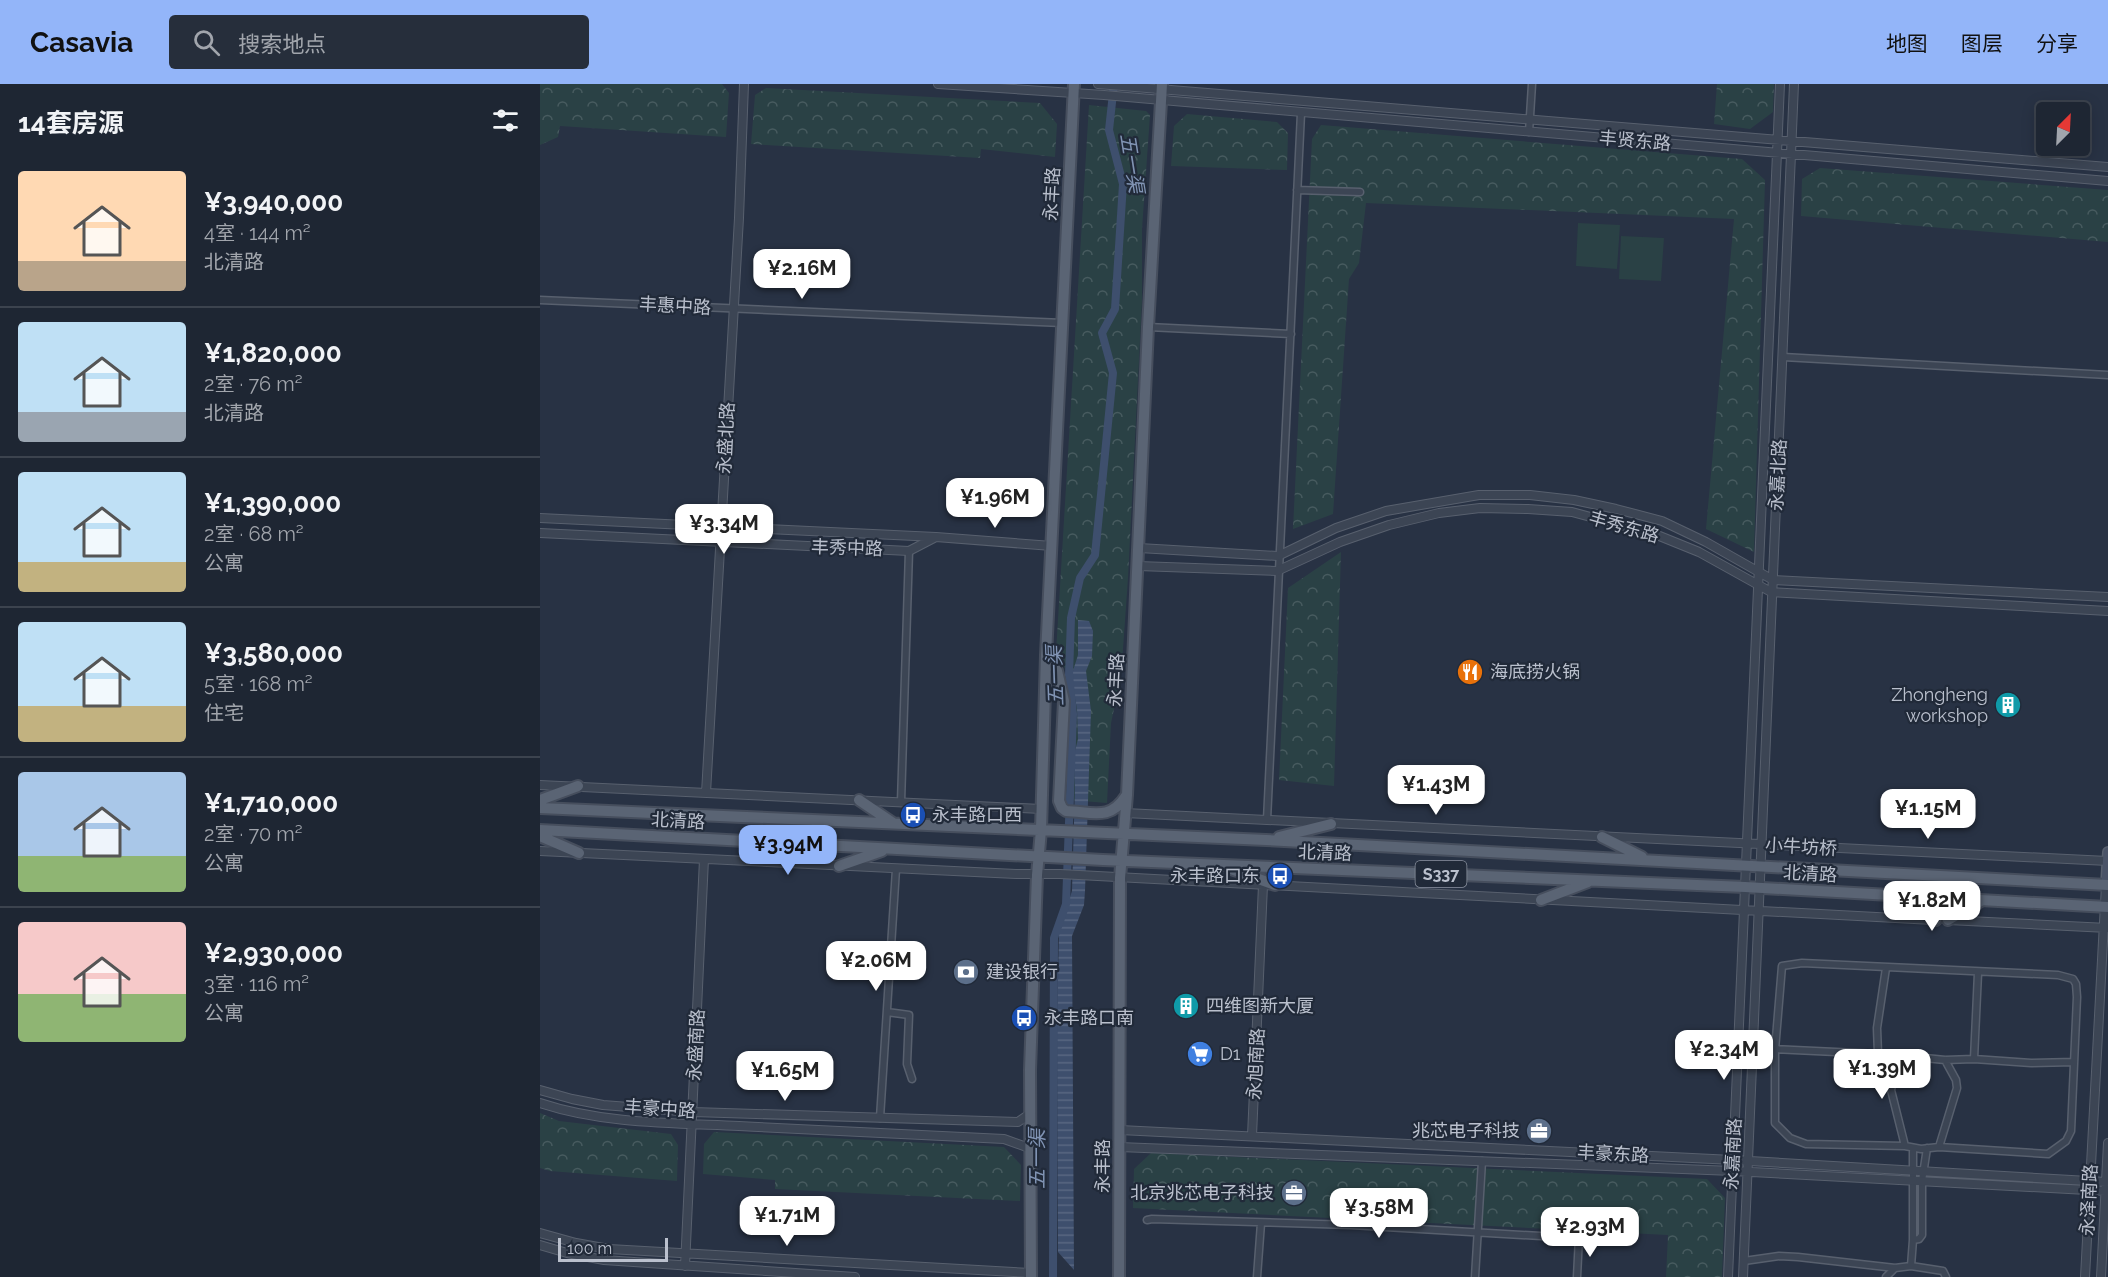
<!DOCTYPE html>
<html lang="zh">
<head>
<meta charset="utf-8">
<style>
	:root { --surface:#1e2633; --page:#262e3b; --text:#f1f3f6; --muted:#a1a5ac; --line:#3c434e; --accent:#93b5f9 }
	body { margin:0; font-family:Raleway,"Noto Sans SC",sans-serif; background:var(--page); color:var(--text); height:100vh; display:flex; flex-direction:column; font-size:22px; white-space:nowrap }
	* { box-sizing:border-box; margin:0 }
	p { font-size:20px; color:var(--muted) }
	.icon { flex:none; width:33px; height:33px; fill:none; stroke:currentColor; stroke-width:2; stroke-linecap:round; stroke-linejoin:round }
	.map { position:relative; flex:1; overflow:hidden }
	.drawer { display:flex; flex-direction:column; background:var(--surface); width:540px }
	.drawer>* { flex:none }
	.needle { width:39px; rotate:24deg }
	.buttons { position:absolute; left:1496px; top:18px; display:grid; gap:12px }
	.buttons a { display:grid; place-items:center; width:54px; height:54px; border-radius:6px; background:var(--surface); box-shadow:0 3px 15px #0003,0 0 0 2px var(--line); font-size:30px }
	.scale { position:absolute; left:18px; bottom:15px; width:110px; box-sizing:border-box; padding-left:6px; border:3px solid #bac0cd; border-top:0; font-size:16px; line-height:21px; white-space:nowrap; color:#bac0cd; -webkit-text-stroke:4px #212a39; paint-order:stroke }
	.price { position:absolute; translate:-50% -51px; padding:0 14px; border-radius:12px; background:#fff; color:#222; font-size:20px; line-height:39px; filter:drop-shadow(0 2px 3px #0008) }
	.price::after { content:''; position:absolute; left:50%; top:36px; width:18px; height:14px; margin-left:-9px; background:inherit; clip-path:polygon(0 0,100% 0,50% 100%) }
	.price.current { background:var(--accent); color:#111 }
	ul { padding:0; list-style:none }
	li { display:flex; align-items:center; gap:18px; height:150px; padding:0 18px }
	li+li { border-top:2px solid var(--line) }
	li span { display:grid; place-items:center; flex:none; width:168px; height:120px; border-radius:6px; color:#555 }
	li>.icon { margin-inline-start:auto }
	span .icon { width:72px; height:72px; fill:#fffc; stroke-width:1 }
	li b { font-size:26px }
	h2 { display:flex; justify-content:space-between; align-items:center; height:72px; padding:0 18px; font-size:26px }
	header { display:flex; align-items:center; gap:36px; box-sizing:border-box; height:84px; padding:0 30px; background:var(--accent); color:#111 }
	header strong { font-size:28px }
	nav { display:flex; gap:33px; margin-inline-start:auto; font-size:21px }
	.search { width:420px; height:54px; background:var(--page); display:flex; align-items:center; gap:15px; box-sizing:border-box; padding:0 21px; border-radius:6px; color:var(--muted); font-size:22px }
	main { display:flex; flex:1; min-height:0 }
	.map>svg:first-child { display:block }
</style>
</head>
<body>
<header>
<strong>Casavia</strong>
<div class="search"><svg class="icon" aria-label="search" viewBox="0 0 24 24"><circle cx="10" cy="10" r="6"/><path d="M15 15l6 6"/></svg>搜索地点</div>
<nav><a>地图</a><a>图层</a><a>分享</a></nav>
</header>
<main>
<section class="drawer">
<h2>14套房源<svg class="icon" aria-label="filters" viewBox="0 0 24 24"><path d="M4 7h16M4 17h16"/><circle cx="9" cy="7" r="2"/><circle cx="15" cy="17" r="2"/></svg></h2>
<ul>
<li><span style="background:linear-gradient(#ffd9b3 75%,#b9a48a 0)"><svg class="icon" aria-label="home" viewBox="0 0 24 24"><path d="M3 11l9-7 9 7M6 9v11h12V9"/></svg></span><div><b>¥3,940,000</b><p>4室 · 144 m²</p><p>北清路</p></div></li>
<li><span style="background:linear-gradient(#bfe0f5 75%,#9aa5b1 0)"><svg class="icon" aria-label="home" viewBox="0 0 24 24"><path d="M3 11l9-7 9 7M6 9v11h12V9"/></svg></span><div><b>¥1,820,000</b><p>2室 · 76 m²</p><p>北清路</p></div></li>
<li><span style="background:linear-gradient(#bfe0f5 75%,#c2b280 0)"><svg class="icon" aria-label="home" viewBox="0 0 24 24"><path d="M3 11l9-7 9 7M6 9v11h12V9"/></svg></span><div><b>¥1,390,000</b><p>2室 · 68 m²</p><p>公寓</p></div></li>
<li><span style="background:linear-gradient(#bfe0f5 70%,#c2b280 0)"><svg class="icon" aria-label="home" viewBox="0 0 24 24"><path d="M3 11l9-7 9 7M6 9v11h12V9"/></svg></span><div><b>¥3,580,000</b><p>5室 · 168 m²</p><p>住宅</p></div></li>
<li><span style="background:linear-gradient(#a9c7e8 70%,#8fb573 0)"><svg class="icon" aria-label="home" viewBox="0 0 24 24"><path d="M3 11l9-7 9 7M6 9v11h12V9"/></svg></span><div><b>¥1,710,000</b><p>2室 · 70 m²</p><p>公寓</p></div></li>
<li><span style="background:linear-gradient(#f6c9c9 60%,#8fb573 0)"><svg class="icon" aria-label="home" viewBox="0 0 24 24"><path d="M3 11l9-7 9 7M6 9v11h12V9"/></svg></span><div><b>¥2,930,000</b><p>3室 · 116 m²</p><p>公寓</p></div></li>
</ul>
</section>
<div class="map">
<svg width="1568" height="1193" viewBox="0 0 1568 1193">
	<defs>
		<pattern id="forest-crowns" width="20" height="18" patternUnits="userSpaceOnUse" patternTransform="scale(1.5)"><rect width="20" height="18" fill="#2a4145"/><path d="M2 6a3 3 0 1 1 6 0M12 15a3 3 0 1 1 6 0" fill="none" stroke="#475b5f"/></pattern>
		<pattern id="water-rules" width="6" height="5" patternUnits="userSpaceOnUse" patternTransform="scale(1.5)"><rect width="6" height="5" fill="#3e4f6d"/><path d="M0 2.5h6" fill="none" stroke="#586781"/></pattern>
	</defs>
	<rect width="100%" height="100%" fill="#283244"/>
	<path fill="url(#forest-crowns)" d="M0,0H182L189,9L186,53L20,42L18,53L0,61Z
		M1177,0H1234L1233,28L1210,45L1174,40Z
		M226,4L500,19L517,40L515,73L441,65L440,74L211,60L215,11Z
		M549,21L606,27L610,31L602,145V216L588,494L581,593L571,639L567,719L530,716L527,588L516,569Z
		M647,30L737,38L748,49L747,86L631,82L634,42Z
		M781,41L1202,75L1225,96L1214,468L1166,445L1194,135L826,119L819,179L809,195L793,430L753,445L772,55Z
		M1280,84L1568,106V158L1261,132L1262,95Z
		M801,468L794,702L739,696L748,504Z
		M0,1029L19,1037L131,1050L138,1061L137,1097L10,1087L0,1084Z
		M174,1048L464,1063L481,1081L480,1117L235,1105V1096L163,1090L164,1060Z
		M611,1069L1167,1095L1185,1114L1182,1193H1126L1128,1151L593,1124L594,1085Z"/>
	<path fill="#2a4145" d="M1038,139L1080,141L1077,185L1036,182Z
		M1081,152L1124,154L1121,197L1079,195Z"/>
	<path fill="url(#water-rules)" d="M538,536L549,537L553,547L552,572L546,587L551,627L545,807L544,821L532,852L534,1186L518,1168L517,948L519,846L532,807L535,703L534,671L538,655L537,625L531,593L538,571Z"/>
	<g fill="none" stroke-linecap="round" stroke-linejoin="round">
		<path stroke="#3e4f6d" stroke-width="8" d="M513,1193L514,854L526,820L533,630L529,591L531,534L540,494L555,471L573,289L562,249L575,225L583,100L569,46L574,0"/>
		<g stroke="#58606e" stroke-width="9">
			<path id="minor" d="M989,48L992,0
				M757,106L820,108
				M0,216L523,239
				M608,243L751,250
				M1243,273L1568,291
				M361,718L369,467
				M727,736L761,29
				M1262,879L1518,891L1533,895L1536,900L1537,913L1531,1047L1526,1057L1508,1070L1399,1063L1381,1065L1365,1062L1266,1060L1250,1054L1235,1039V966L1242,882Z
				M347,928L369,931L367,980L372,995
				M1213,964L1338,970L1364,976L1385,974L1405,976L1434,975L1491,979L1534,978
				M1338,970L1337,944L1346,884
				M1434,975L1438,889
				M1364,976L1354,992L1351,1006L1365,1062
				M340,1034L356,785
				M1399,1063L1417,1004L1416,996L1405,976
				M1373,1064V1156L1379,1155L1382,1151V1097L1387,1064
				M607,1136L612,1135L811,1141L1069,1156
				M1204,1177L1239,1172L1258,1173L1355,1184L1371,1182L1403,1187L1406,1193
				M1371,1182L1373,1156
				M717,1193L721,1139
				M935,1193L942,1077
				M1037,1193L1039,1153
				M1346,1193L1355,1184"/>
		</g>
		<g stroke="#58606e" stroke-width="10">
			<path id="tertiary" d="M398,0L564,11L1568,97
				M558,0L1568,83
				M0,434L396,453L512,462
				M0,449L369,467L394,454
				M599,464L738,472L796,444L846,427L939,411H990L1034,416L1076,425L1122,437L1166,458L1233,496L1568,513
				M598,482L737,487L800,458L849,441L899,429L940,424L988,425L1032,428L1117,451L1159,468L1231,508L1568,527
				M0,701L501,725
				M166,709L199,134L204,0
				M585,729L1568,777
				M0,767L476,790H520L1393,836
				M1408,836L1568,844
				M0,1006L32,1015L63,1021L153,1028L478,1038L491,1029
				M0,1019C63,1040 133,1039 199,1042C287,1047 375,1051 464,1055L492,1065
				M580,1046L1193,1076L1566,1098
				M712,1052L723,801
				M579,1063L1193,1087L1565,1107
				M0,1149L36,1159L69,1165L491,1189
				M0,1161L27,1169L64,1176L315,1193
				M145,1182L164,775
				M1188,1193L1240,0
				M1203,1193L1254,0
				M1545,1193L1566,801
				M1561,1193L1568,1059"/>
		</g>
		<g stroke="#58606e" stroke-width="12">
			<path id="secondary" d="M1566,801L1568,768"/>
		</g>
		<g stroke="#464e5d" stroke-width="14">
			<path id="primary" d="M507,572L517,587L524,617L519,717L522,724L526,727C553,728 570,737 586,712
				M0,716L38,702
				M319,716L353,739
				M0,724L726,756L1568,801
				M0,746L563,776L1205,803L1568,823
				M0,752L39,769
				M739,753L791,740
				M1062,753L1102,773
				M299,782L342,767
				M691,785L735,801
				M1354,813L1396,836
				M1001,816L1048,798
				M1408,836L1441,817
				M491,1193L490,986L497,791L501,746L506,571L534,0
				M579,1193L580,794L587,711L608,243L622,0"/>
		</g>
		<use href="#minor" stroke="#3c4554" stroke-width="6"/>
		<use href="#tertiary" stroke="#3c4554" stroke-width="8"/>
		<use href="#secondary" stroke="#4a5367" stroke-width="9"/>
		<use href="#primary" stroke="#5a6474" stroke-width="10"/>
	</g>
	<defs>
		<g id="restaurant-disc" transform="scale(1.35)"><circle r="9.5" fill="#e8710a" stroke="#212a39"/><path d="M-5-6h1v4h1v-4h1v4h1v-4h1v5L-1.5 .5V6h-2V.5L-5-1ZM5-6V6H3V1.5H1.5Q1.5-4 5-6Z" fill="#fff"/></g>
		<g id="building-disc" transform="scale(1.35)"><circle r="9.5" fill="#0f9aa8" stroke="#212a39"/><path d="M-4-6H4V6H1V3H-1V6H-4ZM-2.5-4.3h1.7v1.8h-1.7ZM.8-4.3h1.7v1.8H.8ZM-2.5-1h1.7V.8h-1.7ZM.8-1h1.7V.8H.8Z" fill="#fff"/></g>
		<g id="bus-disc" transform="scale(1.35)"><circle r="9.5" fill="#1a4fb4" stroke="#212a39"/><path d="M-5-6H5V4H4V6H2V4H-2V6H-4V4H-5ZM-3.5-4V0h7V-4ZM-3.5 1.2v1.5H-2V1.2ZM2 1.2v1.5H3.5V1.2Z" fill="#fff"/></g>
		<g id="bank-disc" transform="scale(1.35)"><circle r="9.5" fill="#5c6f8a" stroke="#212a39"/><path d="M-6-4H6V4H-6ZM0-2.3a2.3 2.3 0 1 0 0 4.6a2.3 2.3 0 1 0 0-4.6Z" fill="#fff"/></g>
		<g id="supermarket-disc" transform="scale(1.35)"><circle r="9.5" fill="#3f7fe0" stroke="#212a39"/><path d="M-6-5.5h2.5l.6 2H6L4.5 2H-2.5L-4.4-4H-6ZM-1.5 3.2a1.3 1.3 0 1 0 .1 0ZM3 3.2a1.3 1.3 0 1 0 .1 0Z" fill="#fff"/></g>
		<g id="office-disc" transform="scale(1.35)"><circle r="9.5" fill="#5c6f8a" stroke="#212a39"/><path d="M-6-3h4V-5.5h4V-3h4V5H-6ZM-1-4.5V-3h2v-1.5ZM-6 0V1H6V0Z" fill="#fff"/></g>
	</defs>
	<g fill-rule="evenodd">
		<use href="#restaurant-disc" x="930" y="588"/>
		<use href="#building-disc" x="1468" y="621"/>
		<use href="#bus-disc" x="373" y="731"/>
		<use href="#bus-disc" x="740" y="792"/>
		<use href="#bank-disc" x="426" y="888"/>
		<use href="#building-disc" x="646" y="922"/>
		<use href="#bus-disc" x="484" y="934"/>
		<use href="#supermarket-disc" x="660" y="970"/>
		<use href="#office-disc" x="999" y="1047"/>
		<use href="#office-disc" x="754" y="1109"/>
	</g>
	<g text-anchor="middle" stroke-width="4.5" stroke-linejoin="round" paint-order="stroke">
		<rect fill="#212a39" stroke="#8c93a1" stroke-width="1.5" x="875.5" y="777" width="51" height="26" rx="4.5"/>
		<g font-size="16" font-weight="bold" fill="#bac0cd">
			<text x="901" y="796">S337</text>
		</g>
		<g font-size="18" fill="#bac0cd" stroke="#212a39">
			<text transform="translate(1095 57) rotate(5)" y="6">丰贤东路</text>
			<text transform="translate(512 110) rotate(-87)" y="6">永丰路</text>
			<text transform="translate(135 222) rotate(3)" y="6">丰惠中路</text>
			<text transform="translate(186 354) rotate(-87)" y="6">永盛北路</text>
			<text transform="translate(1238 391) rotate(-87)" y="6">永嘉北路</text>
			<text transform="translate(1084 443) rotate(16)" y="6">丰秀东路</text>
			<text transform="translate(307 464) rotate(2)" y="6">丰秀中路</text>
			<text transform="translate(576 596) rotate(-87)" y="6">永丰路</text>
			<text transform="translate(138 737) rotate(3)" y="6">北清路</text>
			<text transform="translate(1261 763) rotate(3)" y="6">小牛坊桥</text>
			<text transform="translate(785 769) rotate(2)" y="6">北清路</text>
			<text transform="translate(1270 790) rotate(3)" y="6">北清路</text>
			<text transform="translate(156 961) rotate(-87)" y="6">永盛南路</text>
			<text transform="translate(716 980) rotate(-87)" y="6">永旭南路</text>
			<text transform="translate(120 1025) rotate(4)" y="6">丰豪中路</text>
			<text transform="translate(1073 1070) rotate(3)" y="6">丰豪东路</text>
			<text transform="translate(1193 1070) rotate(-87)" y="6">永嘉南路</text>
			<text transform="translate(563 1082) rotate(-90)" y="6">永丰路</text>
			<text transform="translate(1549 1116) rotate(-87)" y="6">永泽南路</text>
		</g>
		<g font-size="18" fill="#bac0cd" stroke="#212a39" text-anchor="start">
			<text x="950" y="594">海底捞火锅</text>
			<text x="1448" y="617" text-anchor="end">Zhongheng<tspan x="1448" dy="21">workshop</tspan></text>
			<text x="392" y="737">永丰路口西</text>
			<text x="720" y="798" text-anchor="end">永丰路口东</text>
			<text x="446" y="894">建设银行</text>
			<text x="666" y="928">四维图新大厦</text>
			<text x="504" y="940">永丰路口南</text>
			<text x="680" y="976">D1</text>
			<text x="980" y="1053" text-anchor="end">兆芯电子科技</text>
			<text x="734" y="1115" text-anchor="end">北京兆芯电子科技</text>
		</g>
		<g font-size="20" font-style="italic" fill="#8194b4" stroke="#212a39">
			<text transform="translate(592 79) rotate(81)" y="7">五一渠</text>
			<text transform="translate(515 592) rotate(-92)" y="7">五一渠</text>
			<text transform="translate(497 1075) rotate(-90)" y="7">五一渠</text>
		</g>
	</g>
</svg>
<div class="buttons">
<a><svg class="needle" viewBox="-14 -14 28 28"><path d="M0-13l5 13h-10z" fill="#e53935"/><path d="M0 13l5-13h-10z" fill="#a1a5ac"/></svg></a>
</div>
<div class="scale">100 m</div>
<b class="price" style="left:262px;top:216px">¥2.16M</b>
<b class="price" style="left:455px;top:445px">¥1.96M</b>
<b class="price" style="left:184px;top:471px">¥3.34M</b>
<b class="price" style="left:896px;top:732px">¥1.43M</b>
<b class="price" style="left:1388px;top:756px">¥1.15M</b>
<b class="price current" style="left:248px;top:792px">¥3.94M</b>
<b class="price" style="left:1392px;top:848px">¥1.82M</b>
<b class="price" style="left:336px;top:908px">¥2.06M</b>
<b class="price" style="left:1184px;top:997px">¥2.34M</b>
<b class="price" style="left:1342px;top:1016px">¥1.39M</b>
<b class="price" style="left:245px;top:1018px">¥1.65M</b>
<b class="price" style="left:839px;top:1155px">¥3.58M</b>
<b class="price" style="left:247px;top:1163px">¥1.71M</b>
<b class="price" style="left:1050px;top:1174px">¥2.93M</b>
</div>
</main>
</body>
</html>
